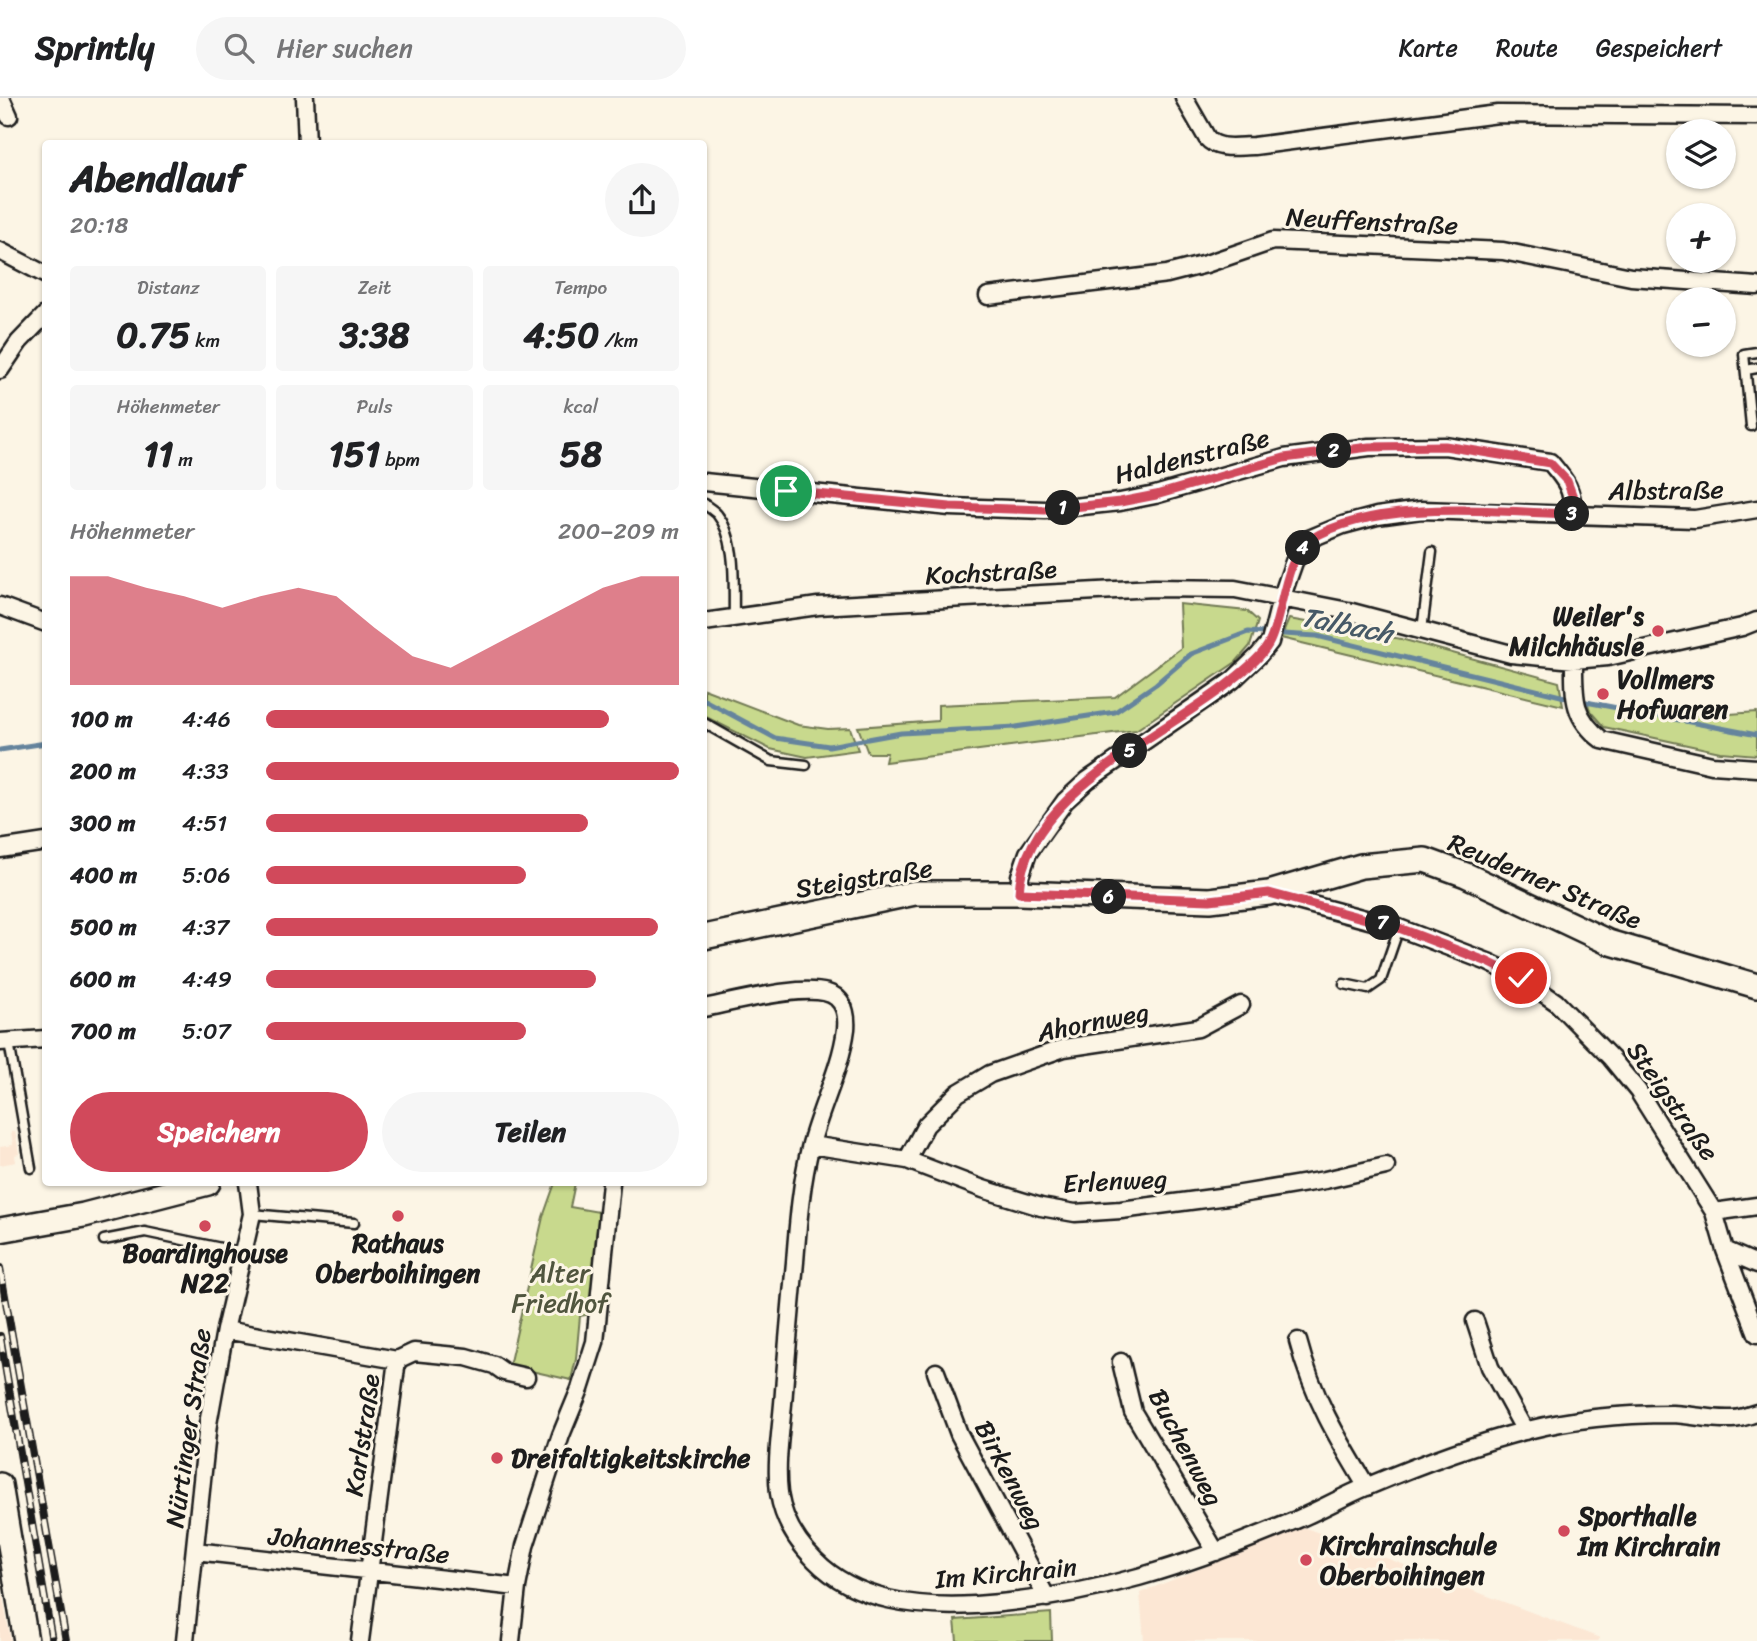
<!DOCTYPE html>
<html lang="de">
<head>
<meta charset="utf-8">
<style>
	:root { --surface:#fff; --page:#f6f6f6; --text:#202124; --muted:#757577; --line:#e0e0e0; --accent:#d1495b }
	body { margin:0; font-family:Sriracha,sans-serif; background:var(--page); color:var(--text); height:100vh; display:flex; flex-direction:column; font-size:26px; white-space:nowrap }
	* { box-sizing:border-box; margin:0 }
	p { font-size:23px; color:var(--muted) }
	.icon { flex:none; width:38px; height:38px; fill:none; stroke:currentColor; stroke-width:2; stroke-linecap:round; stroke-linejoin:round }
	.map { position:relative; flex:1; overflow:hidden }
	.panel { position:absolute; left:42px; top:42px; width:665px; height:1046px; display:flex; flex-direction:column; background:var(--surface); border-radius:7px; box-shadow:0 2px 5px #0004 }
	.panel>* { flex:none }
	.fabs { position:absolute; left:1666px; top:21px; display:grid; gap:14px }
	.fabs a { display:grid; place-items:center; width:70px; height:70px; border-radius:50%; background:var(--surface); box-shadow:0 2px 5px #0004; font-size:35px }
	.pin { position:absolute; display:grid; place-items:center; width:60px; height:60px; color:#fff; margin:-30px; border:4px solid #fff; border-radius:50%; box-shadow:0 2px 7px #0007 }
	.km { position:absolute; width:35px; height:35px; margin:-18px; border-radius:50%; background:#222; color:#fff; font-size:19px; line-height:35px; text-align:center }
	.round { display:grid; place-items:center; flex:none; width:74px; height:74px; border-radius:37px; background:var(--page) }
	.head { display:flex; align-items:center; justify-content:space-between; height:119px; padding:0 28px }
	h1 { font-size:38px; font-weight:800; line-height:52px }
	.stats { display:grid; grid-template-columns:repeat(3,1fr); gap:10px; height:119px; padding:7px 28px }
	.stats div { display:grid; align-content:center; border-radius:7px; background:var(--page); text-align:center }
	.stats b { font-size:35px; font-weight:800 }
	.stats small { font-size:19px; font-weight:400 }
	.stats p { font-size:19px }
	.chart { height:196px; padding:14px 28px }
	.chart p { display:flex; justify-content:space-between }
	.chart svg { width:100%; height:126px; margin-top:7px; fill:var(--accent); opacity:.7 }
	.primary-button { display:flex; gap:14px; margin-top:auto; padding:14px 28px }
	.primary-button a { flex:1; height:80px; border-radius:42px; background:var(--accent); color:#fff; font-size:28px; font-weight:800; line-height:80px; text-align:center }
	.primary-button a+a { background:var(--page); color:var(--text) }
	ul { padding:0 28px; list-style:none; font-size:23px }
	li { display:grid; grid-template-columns:112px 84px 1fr; align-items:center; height:52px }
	li i { height:18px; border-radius:9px; background:var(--accent) }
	header { display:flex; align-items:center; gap:42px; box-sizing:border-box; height:98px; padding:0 35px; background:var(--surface); border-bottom:2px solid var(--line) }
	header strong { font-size:33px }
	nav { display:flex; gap:38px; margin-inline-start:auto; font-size:24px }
	.search { width:490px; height:63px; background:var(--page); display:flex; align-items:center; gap:18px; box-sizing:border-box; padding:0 24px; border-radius:38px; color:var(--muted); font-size:26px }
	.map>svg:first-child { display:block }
</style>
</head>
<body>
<header>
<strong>Sprintly</strong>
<div class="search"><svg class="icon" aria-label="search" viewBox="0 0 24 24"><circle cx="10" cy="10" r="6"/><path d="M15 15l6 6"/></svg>Hier suchen</div>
<nav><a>Karte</a><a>Route</a><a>Gespeichert</a></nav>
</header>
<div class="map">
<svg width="1757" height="1543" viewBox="0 0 1757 1543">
	<rect width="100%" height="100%" fill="#fcf5e5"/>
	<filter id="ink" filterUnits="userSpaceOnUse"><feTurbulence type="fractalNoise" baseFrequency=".0143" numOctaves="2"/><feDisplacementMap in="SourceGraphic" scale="14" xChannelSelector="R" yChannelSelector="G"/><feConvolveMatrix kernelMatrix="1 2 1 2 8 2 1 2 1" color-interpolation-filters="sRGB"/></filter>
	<g filter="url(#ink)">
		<!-- built -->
		<path fill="#fce7d4" d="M15,1033L19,1056L15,1057L16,1064L0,1067V1049L13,1047L11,1034Z
			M1303,1429L1600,1540L1598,1543H1144L1140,1495Z
			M0,1483L7,1522L11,1543H0Z"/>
		<!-- green -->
		<path fill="#c8d98d" stroke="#727a54" stroke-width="2" d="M1179,506L1247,513L1258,523L1250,548L1236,564L1136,632L885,664L887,655H868L858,629L938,623V607L1115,599L1181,550Z
			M1289,521L1401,541L1559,584L1563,608L1281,540Z
			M704,591L798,627L828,631L850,630L858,652L807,659L770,651L704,618Z
			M1587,603L1654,617H1715L1757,614V657L1720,654L1604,629L1590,613Z
			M555,1085H575L570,1109L599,1114L595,1148L591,1216L580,1218L576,1261L571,1282L509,1268L543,1119Z
			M1051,1515L1052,1543H957L955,1522Z"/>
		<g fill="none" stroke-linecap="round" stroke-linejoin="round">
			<!-- stream -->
			<path stroke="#65849d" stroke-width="5" d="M704,602L775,640L829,648L901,635L1016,629L1115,614L1156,586L1191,556L1248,534L1317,538L1581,603L1757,637
				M0,652L46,645"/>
			<defs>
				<path id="lane" d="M1746,272L1757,270
					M1751,328L1744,256L1757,254
					M704,406C708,409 713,412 717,416C738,442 733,488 734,520
					M1422,532L1432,454
					M704,625L771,663L806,667
					M1344,886L1368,891L1381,882L1399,830
					M9,944L31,1070
					M252,1116L354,1125
					M104,1142L145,1134L245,1155"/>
				<path id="street" d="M1,0L9,18
					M305,0L307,46
					M1184,0L1207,40C1218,53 1238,48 1254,48L1498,16L1757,18
					M0,153L46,177
					M988,198L1167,176L1206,166L1273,143L1503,153L1631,179L1757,188
					M0,272L19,244L46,216
					M704,384L950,409L1045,412L1120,404L1155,397L1284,360L1369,349L1445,348L1550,364C1566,383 1573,391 1573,416
					M0,508L46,525
					M704,524L818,508L1154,490L1235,491L1348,513L1511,556L1574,562L1608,559L1742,529L1757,523
					M1574,562C1574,598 1572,619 1602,642L1712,667L1757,670
					M0,751L46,744
					M1019,795L1020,778L1028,755L1065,703L1088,682L1233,582L1259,557L1270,544L1281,501L1294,464L1309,441L1343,427L1377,418L1421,412L1695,421L1757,411
					M1271,796L1399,830L1488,864L1521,880L1556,904L1611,960L1638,993L1714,1114L1725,1152L1757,1166
					M704,910C731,905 817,881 837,900C845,907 847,920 846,931C841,970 821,1008 811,1046C801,1085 798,1125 795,1164C791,1207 787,1250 784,1293C782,1326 775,1363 779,1395C783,1422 796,1443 815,1462C856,1504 919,1510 975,1507C1092,1500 1189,1467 1296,1422C1320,1412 1342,1399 1366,1389C1418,1367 1473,1346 1528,1332C1575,1320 1623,1316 1672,1316C1692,1317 1713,1322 1732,1321C1740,1321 1749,1317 1757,1315
					M0,944L46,941
					M811,1047L907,1062L983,1091L1041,1109L1075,1115L1121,1112L1235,1097L1325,1082L1386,1068
					M907,1062L926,1027L958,995L990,976L1064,950L1198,930L1241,907
					M1714,1114L1757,1108
					M1725,1152L1757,1236
					M1475,1223L1490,1269L1525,1333
					M225,1232L397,1262L414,1254L466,1259L494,1267L504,1274L526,1279
					M1298,1243C1312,1298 1338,1341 1367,1389
					M1121,1264L1133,1314L1216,1454
					M936,1274L959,1336L1047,1500
					M195,1453L517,1489
					M185,1543L208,1326L225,1232L252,1116L248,1085
					M360,1543L397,1262
					M511,1543L517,1489L525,1448L561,1337L580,1291L595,1244L611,1085"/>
				<path id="secondary" d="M704,839L915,795H1019L1210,802L1269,795L1361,768L1425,762L1466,777L1608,844L1757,888
					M0,1132L84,1117L208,1085
					M0,1387L26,1543"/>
			</defs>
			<!-- lane casing -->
			<use href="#lane" stroke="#1c1c1c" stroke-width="13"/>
			<!-- street casing -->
			<use href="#street" stroke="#1c1c1c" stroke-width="21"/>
			<!-- secondary casing -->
			<use href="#secondary" stroke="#1c1c1c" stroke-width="28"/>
			<!-- lane -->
			<use href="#lane" stroke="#fcf5e5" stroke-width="8"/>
			<!-- street -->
			<use href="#street" stroke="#fcf5e5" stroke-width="16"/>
			<!-- secondary -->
			<use href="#secondary" stroke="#fcf5e5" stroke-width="23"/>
			<defs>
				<path id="rail" d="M0,1170L66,1543
					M0,1238L52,1543"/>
			</defs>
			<!-- rail casing -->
			<use href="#rail" stroke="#1c1c1c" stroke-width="8"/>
			<!-- rail -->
			<use href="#rail" stroke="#fcf5e5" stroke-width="5" stroke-dasharray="16" stroke-linecap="butt"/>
		</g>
	</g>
	<g fill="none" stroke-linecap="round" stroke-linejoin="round" filter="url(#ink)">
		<defs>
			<path id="route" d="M786,393L950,409L1045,412L1120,404L1156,397L1284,360L1369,349L1445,348L1550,365L1567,383L1573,399V416C1497,414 1378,400 1311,441C1284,458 1283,516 1270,543C1264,557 1246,571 1234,581C1167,637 1023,695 1019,795L1210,802L1269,795L1399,830L1488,864L1521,880"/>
		</defs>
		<!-- route casing -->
		<use href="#route" stroke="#fff" stroke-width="14"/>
		<!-- route -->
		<use href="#route" stroke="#d1495b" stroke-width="9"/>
	</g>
	<!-- markers -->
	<g fill="#d1495b" stroke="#fcf5e5" stroke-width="2.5">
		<circle cx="1658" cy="533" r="7"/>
		<circle cx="1603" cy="596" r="7"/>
		<circle cx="398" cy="1118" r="7"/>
		<circle cx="205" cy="1128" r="7"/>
		<circle cx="497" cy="1360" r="7"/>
		<circle cx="1564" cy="1433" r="7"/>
		<circle cx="1306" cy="1462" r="7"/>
	</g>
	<g text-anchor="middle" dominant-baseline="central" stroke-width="6" stroke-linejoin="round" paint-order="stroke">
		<!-- street labels -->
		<g font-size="26" fill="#1c1c1c" stroke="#fcf5e5">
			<text transform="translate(1372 123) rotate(3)">Neuffenstraße</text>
			<text transform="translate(1192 358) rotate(-14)">Haldenstraße</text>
			<text transform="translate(1666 392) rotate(-1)">Albstraße</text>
			<text transform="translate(991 474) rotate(-3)">Kochstraße</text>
			<text transform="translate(864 780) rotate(-9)">Steigstraße</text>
			<text transform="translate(1545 783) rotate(23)">Reuderner Straße</text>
			<text transform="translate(1093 924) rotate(-11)">Ahornweg</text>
			<text transform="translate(1673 1003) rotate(55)">Steigstraße</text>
			<text transform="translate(1115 1083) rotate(-3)">Erlenweg</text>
			<text transform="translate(188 1330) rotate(-82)">Nürtinger Straße</text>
			<text transform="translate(362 1337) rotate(-82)">Karlstraße</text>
			<text transform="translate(1186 1349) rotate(62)">Buchenweg</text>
			<text transform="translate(1010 1377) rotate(62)">Birkenweg</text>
			<text transform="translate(359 1447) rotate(6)">Johannesstraße</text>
			<text transform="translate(1006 1475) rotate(-5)">Im Kirchrain</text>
		</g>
		<!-- poi labels -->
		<g font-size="26" font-weight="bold" fill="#1c1c1c" stroke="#fcf5e5" text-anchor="start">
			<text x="1644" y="518" text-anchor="end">Weiler's<tspan x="1644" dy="30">Milchhäusle</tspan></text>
			<text x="1617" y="581">Vollmers<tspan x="1617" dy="30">Hofwaren</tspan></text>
			<text x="398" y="1145" text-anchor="middle">Rathaus<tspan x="398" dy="30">Oberboihingen</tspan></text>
			<text x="205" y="1155" text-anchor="middle">Boardinghouse<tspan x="205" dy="30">N22</tspan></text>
			<text x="511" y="1360">Dreifaltigkeitskirche</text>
			<text x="1578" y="1418">Sporthalle<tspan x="1578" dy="30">Im Kirchrain</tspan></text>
			<text x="1320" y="1447">Kirchrainschule<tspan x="1320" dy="30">Oberboihingen</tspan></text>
		</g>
		<!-- park labels -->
		<g font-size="26" fill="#50553e" stroke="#fcf5e5">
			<text x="560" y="1175">Alter<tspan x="560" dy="30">Friedhof</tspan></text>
		</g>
		<!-- water labels -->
		<g font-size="28" font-style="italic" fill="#475967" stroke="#fcf5e5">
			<text transform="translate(1347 527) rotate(11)">Talbach</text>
		</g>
	</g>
</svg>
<div class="fabs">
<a><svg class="icon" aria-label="layers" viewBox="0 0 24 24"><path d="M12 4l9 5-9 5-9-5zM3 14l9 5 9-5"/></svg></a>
<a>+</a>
<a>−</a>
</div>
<div class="pin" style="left:786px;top:393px;background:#1e9e55"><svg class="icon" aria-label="arrive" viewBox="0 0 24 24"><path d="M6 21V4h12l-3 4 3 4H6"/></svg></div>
<div class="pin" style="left:1521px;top:880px;background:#d93025"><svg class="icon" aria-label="check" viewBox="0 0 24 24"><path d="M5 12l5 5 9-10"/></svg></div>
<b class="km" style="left:1063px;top:410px">1</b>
<b class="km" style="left:1334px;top:353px">2</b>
<b class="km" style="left:1572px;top:416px">3</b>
<b class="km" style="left:1303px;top:450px">4</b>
<b class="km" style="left:1130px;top:653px">5</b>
<b class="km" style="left:1109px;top:799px">6</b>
<b class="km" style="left:1383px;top:825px">7</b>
<section class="panel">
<div class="head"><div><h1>Abendlauf</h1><p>20:18</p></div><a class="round"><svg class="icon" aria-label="share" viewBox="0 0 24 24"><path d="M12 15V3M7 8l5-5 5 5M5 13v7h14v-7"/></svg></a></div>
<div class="stats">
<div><p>Distanz</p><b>0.75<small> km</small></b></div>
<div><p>Zeit</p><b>3:38</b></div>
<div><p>Tempo</p><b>4:50<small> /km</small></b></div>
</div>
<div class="stats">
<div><p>Höhenmeter</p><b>11<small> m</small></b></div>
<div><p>Puls</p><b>151<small> bpm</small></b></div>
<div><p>kcal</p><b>58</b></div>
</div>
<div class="chart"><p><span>Höhenmeter</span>200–209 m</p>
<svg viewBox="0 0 160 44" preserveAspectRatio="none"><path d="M0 44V6L10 6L20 10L30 13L40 17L50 13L60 10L70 13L80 24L90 34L100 38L110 31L120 24L130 17L140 10L150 6L160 6V44z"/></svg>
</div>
<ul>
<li><b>100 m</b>4:46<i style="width:83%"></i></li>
<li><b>200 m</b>4:33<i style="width:100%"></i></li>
<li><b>300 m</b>4:51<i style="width:78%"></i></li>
<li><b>400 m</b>5:06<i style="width:63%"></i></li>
<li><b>500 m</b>4:37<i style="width:95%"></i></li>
<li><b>600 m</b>4:49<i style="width:80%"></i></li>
<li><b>700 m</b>5:07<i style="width:63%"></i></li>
</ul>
<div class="primary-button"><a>Speichern</a><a>Teilen</a></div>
</section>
</div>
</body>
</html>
